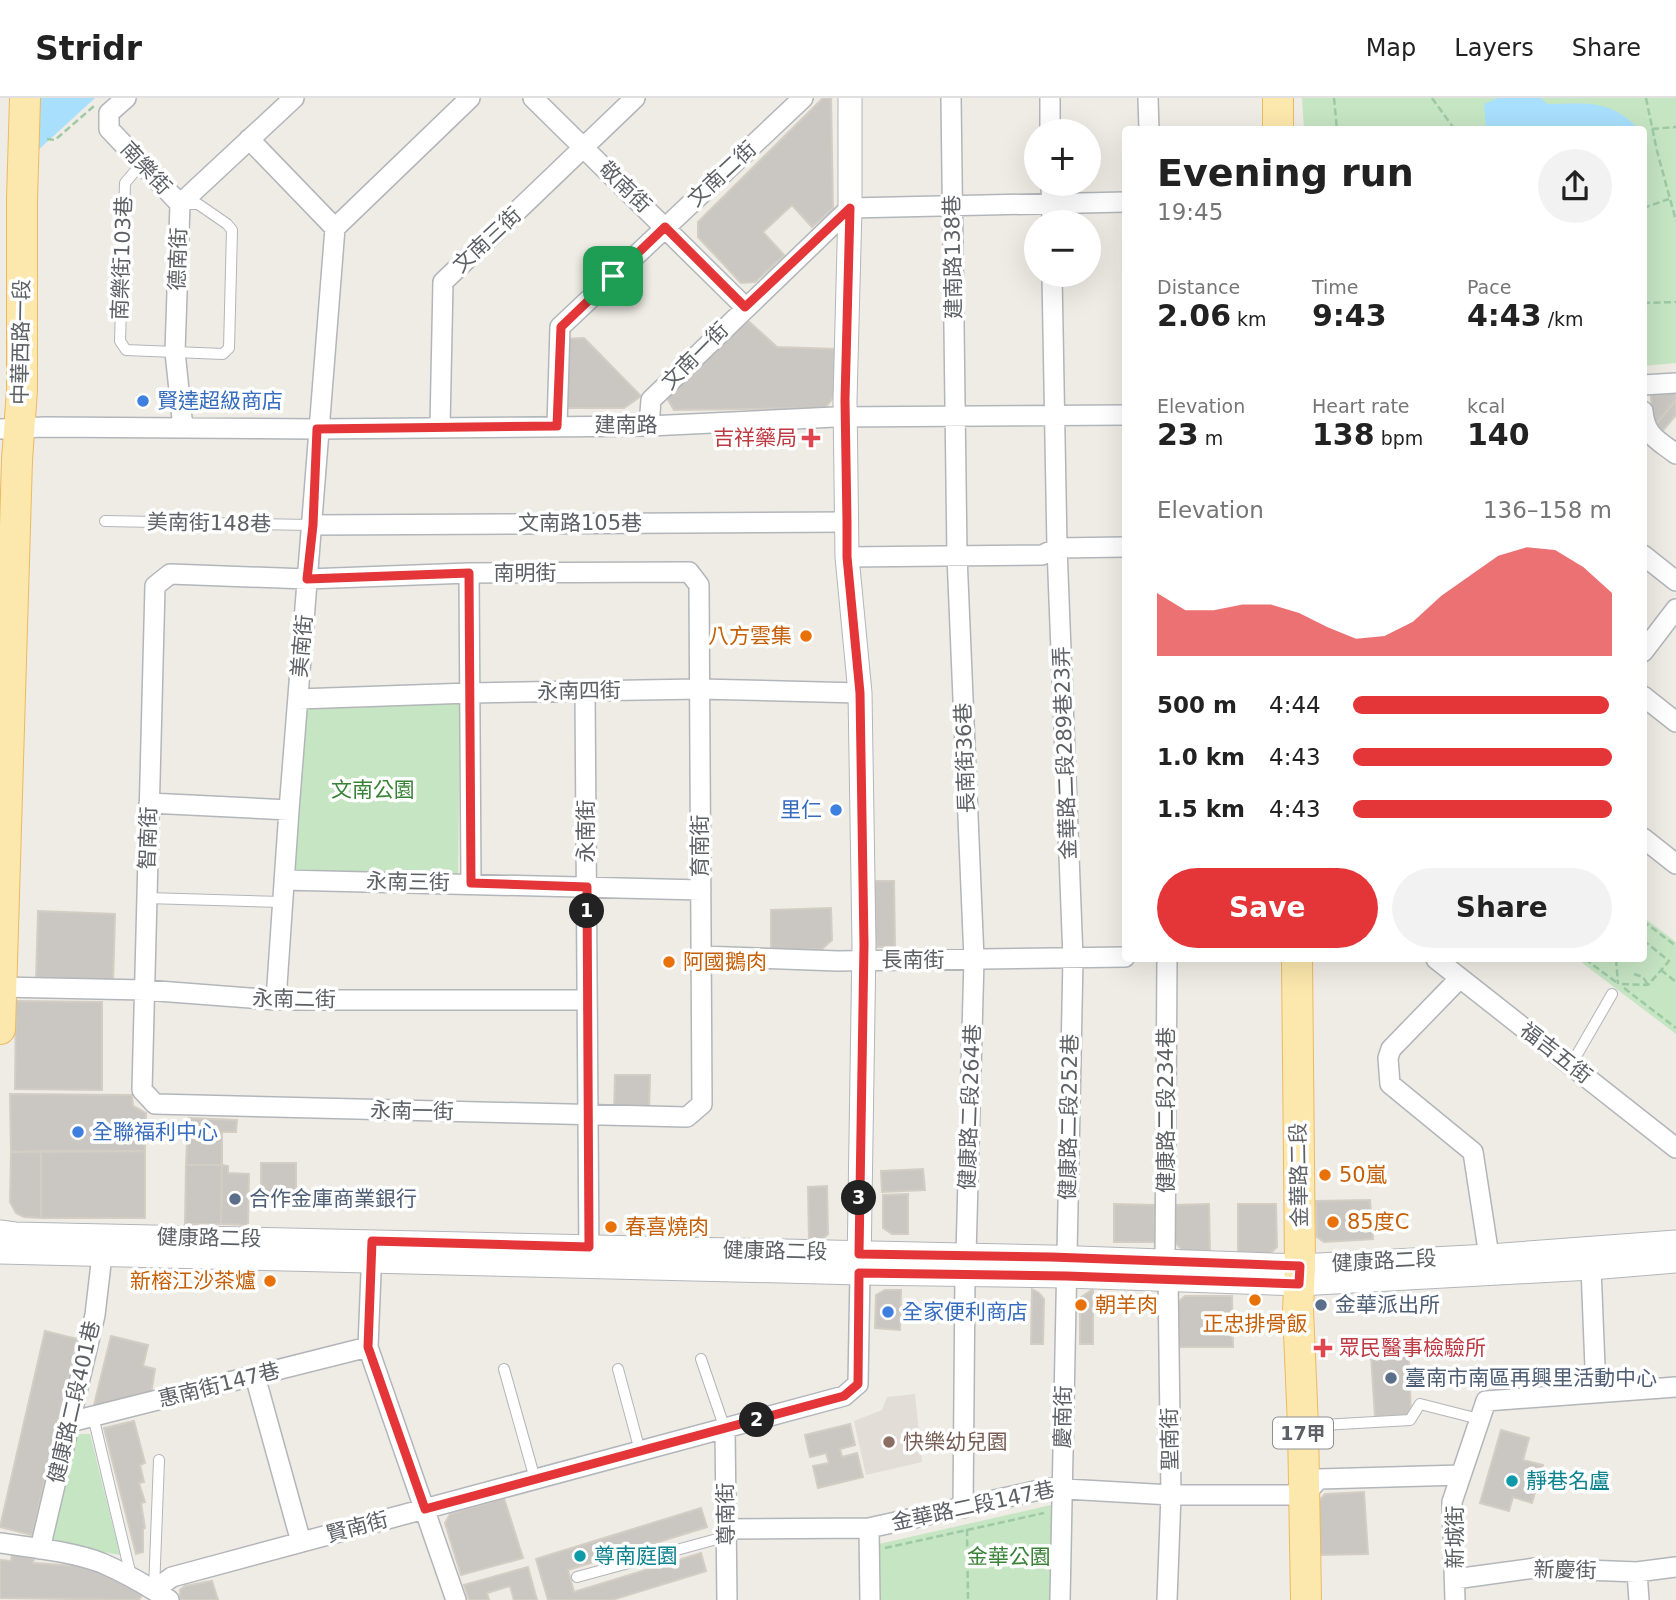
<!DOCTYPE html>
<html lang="en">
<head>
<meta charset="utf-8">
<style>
	:root { --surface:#fff; --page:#f2f2f2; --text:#222; --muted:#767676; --line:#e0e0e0; --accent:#e43638 }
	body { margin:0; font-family:"DejaVu Sans","Noto Sans TC",sans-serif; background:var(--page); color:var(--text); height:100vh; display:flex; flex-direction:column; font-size:26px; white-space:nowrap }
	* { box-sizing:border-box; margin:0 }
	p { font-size:23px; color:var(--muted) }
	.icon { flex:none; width:38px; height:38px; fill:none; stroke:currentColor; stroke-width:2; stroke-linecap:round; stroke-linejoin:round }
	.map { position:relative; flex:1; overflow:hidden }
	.details { position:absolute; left:1122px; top:28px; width:525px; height:836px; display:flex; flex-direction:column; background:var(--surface); border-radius:7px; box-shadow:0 7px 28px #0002 }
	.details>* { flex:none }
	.tools { position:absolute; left:1024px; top:21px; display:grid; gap:14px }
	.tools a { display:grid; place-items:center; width:77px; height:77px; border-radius:50%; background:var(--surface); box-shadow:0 7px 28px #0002; font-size:35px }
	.pin { position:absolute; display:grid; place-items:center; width:60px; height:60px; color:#fff; margin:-30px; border-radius:14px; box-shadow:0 4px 10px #0006 }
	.km { position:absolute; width:35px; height:35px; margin:-18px; border-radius:50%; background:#222; color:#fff; font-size:19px; line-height:35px; text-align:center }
	.round { display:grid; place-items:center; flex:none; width:74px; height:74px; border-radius:37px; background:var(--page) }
	.headline { display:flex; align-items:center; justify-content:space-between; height:119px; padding:0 35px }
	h1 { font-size:38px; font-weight:700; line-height:52px }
	.metrics { display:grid; grid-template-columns:repeat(3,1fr); gap:10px; height:119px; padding:7px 35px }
	.metrics div { display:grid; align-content:center }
	.metrics b { font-size:30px; font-weight:700 }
	.metrics small { font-size:19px; font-weight:400 }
	.metrics p { font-size:19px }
	.chart { height:196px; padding:14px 35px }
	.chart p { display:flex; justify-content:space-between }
	.chart svg { width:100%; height:126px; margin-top:7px; fill:var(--accent); opacity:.7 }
	.primary-button { display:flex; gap:14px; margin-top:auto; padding:14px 35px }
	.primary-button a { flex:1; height:80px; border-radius:42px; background:var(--accent); color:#fff; font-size:28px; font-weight:700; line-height:80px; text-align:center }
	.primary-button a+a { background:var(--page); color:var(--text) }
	ul { padding:0 35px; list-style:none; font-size:23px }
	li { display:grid; grid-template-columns:112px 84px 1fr; align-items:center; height:52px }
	li i { height:18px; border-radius:9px; background:var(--accent) }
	header { display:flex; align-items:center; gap:42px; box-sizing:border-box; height:98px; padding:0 35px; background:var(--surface); border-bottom:2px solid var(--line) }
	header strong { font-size:33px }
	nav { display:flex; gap:38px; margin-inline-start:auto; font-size:24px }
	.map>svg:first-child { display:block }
</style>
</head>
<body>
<header>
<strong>Stridr</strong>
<nav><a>Map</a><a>Layers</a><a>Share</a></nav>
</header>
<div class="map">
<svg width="1676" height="1502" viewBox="0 0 1676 1502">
	<rect width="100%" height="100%" fill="#efece5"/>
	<!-- education -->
	<path fill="#e2ddd6" d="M915,1296L922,1364L866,1377L854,1323L882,1312L887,1299Z"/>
	<!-- green -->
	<path fill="#c6e5c3" d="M1302,0H1676V265L1643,268V32L1304,31Z
		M460,604L458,782L279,775L296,609Z
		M1643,819L1676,844V936L1577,861H1643Z
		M73,1336H90L120,1457L49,1444Z
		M1051,1407L1052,1502H881L879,1446Z"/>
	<!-- water -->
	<path fill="#a8dffc" d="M0,0H95L0,87Z
		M1498,0H1541L1547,6C1587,6 1608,0 1639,31H1486L1484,6Z"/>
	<!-- pier -->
	<path fill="#efece5" d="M0,0H35L33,61L0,90Z"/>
	<!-- building -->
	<path fill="#cac7c2" stroke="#d3cdc4" stroke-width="2" d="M823,0H831L833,110L812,129L792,107L763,134L784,157L755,184L741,185L698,139V124Z
		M745,220L777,249L836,251L837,295L825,310L674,312L664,295Z
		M584,240L641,298L624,310H569L563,304L565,241Z
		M1675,288L1676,302L1656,326L1653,323L1651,298L1657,289Z
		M1676,302V317L1660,336L1656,326Z
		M871,783H894L895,849H877L872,843Z
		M831,810L832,842L822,851L771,852V812Z
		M38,813L115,816L113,886L36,883Z
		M16,903L102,904V992L15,991Z
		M615,977H650L649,1014L614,1013Z
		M10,996L132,997L133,1008L146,1015L145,1053L11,1054Z
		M188,1020L237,1022L236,1034H222V1067H186Z
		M41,1053V1120L24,1119L16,1115L10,1104L11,1054Z
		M41,1053H145V1120H41Z
		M261,1065H296V1104H261Z
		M186,1067H222L221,1126H185Z
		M222,1067L228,1068V1075L249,1076L248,1127L221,1126Z
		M923,1071L925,1092L882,1094L881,1073Z
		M827,1088L828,1136L817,1146L809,1145L808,1089Z
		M908,1096V1136H892L883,1130V1097Z
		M1370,1102L1373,1141L1324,1144L1317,1139L1316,1103Z
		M1114,1106L1154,1107L1155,1144H1114Z
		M1209,1106L1210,1155L1183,1153L1175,1144V1107Z
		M1238,1106H1276L1277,1149L1267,1158H1238Z
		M1032,1191L1039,1195L1044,1201L1043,1246H1031Z
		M1093,1191V1246H1080V1200Z
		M885,1192H901L900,1232L875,1230L876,1197Z
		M1185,1198H1232L1233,1249H1177L1176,1206Z
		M45,1233L77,1241L32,1437L0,1429Z
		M111,1238L148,1247L143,1268L155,1271L151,1296L106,1310L94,1307Z
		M1408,1240L1411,1317L1375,1319L1370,1242Z
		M134,1323L145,1365L140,1367L144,1384L139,1385L145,1404L141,1405L145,1430L143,1431V1454L136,1456L104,1330Z
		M850,1326L855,1347L840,1351L842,1359L857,1355L863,1379L818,1390L813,1368L829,1365L826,1355L810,1359L805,1337Z
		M1501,1332L1529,1340L1523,1362L1543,1367L1532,1405L1513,1399L1509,1413L1480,1405Z
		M1364,1394L1368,1456L1319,1457L1317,1405L1325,1396Z
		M504,1400L523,1460L461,1477L445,1425L450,1416Z
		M701,1410L707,1429L568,1472L574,1494L701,1455L706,1473L612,1502H548L536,1461Z
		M12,1456L34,1461L33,1465L92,1469L142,1497L139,1502L0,1500V1462L11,1463Z
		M528,1469L537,1502H514L510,1488L487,1495L489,1502H469L464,1487Z
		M212,1483L218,1502H180V1492L185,1488Z"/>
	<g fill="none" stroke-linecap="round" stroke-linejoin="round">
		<defs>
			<path id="service" d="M141,66L125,85L120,243L126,252L223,256L229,250L232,132L227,126L198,106H184
				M105,423L312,427
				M147,800L282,804
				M1571,967L1612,896
				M701,1261L725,1331
				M504,1271L535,1381
				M618,1271L640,1353
				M93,1318L131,1478
				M1305,1328L1410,1322L1420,1306L1479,1321
				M577,1479L717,1441L725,1432
				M154,1492L159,1362"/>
			<path id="minor" d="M126,0L109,15V31L180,106
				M533,0L745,209
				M951,0L957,458L974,861L966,1157
				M1050,0V33
				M1148,0L1149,32
				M249,41L335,130
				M1051,86L1052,124
				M1052,177L1057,450L1073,860L1060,1502
				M1643,287L1676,285
				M1643,313C1645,338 1658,342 1676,356
				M440,328L443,184L635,0
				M557,328L560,229L803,0
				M649,328L651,302L850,110L1125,104
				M183,330L175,254L180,106L294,0
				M0,331L44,329L317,331L649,328L835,319L1125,317
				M313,427L847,424
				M1643,457L1676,483
				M847,459L1042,457L1057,450L1125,449
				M689,474L699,487L702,1006L687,1019L155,1006L142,992L155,488L170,476L307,481L469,475Z
				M469,475L471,785
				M1643,554L1676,511
				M585,593L589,1162
				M1643,598L1676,624
				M298,601L470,595L700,591L860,595
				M149,705L289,712
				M1643,740L1676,766
				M284,782L701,792
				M701,858L838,863L1125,859
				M1436,861L1676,1050
				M1460,880L1391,951L1388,960L1390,986L1473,1054L1489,1158
				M0,889L145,892L276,902H587
				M276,902L289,712L335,130L470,0
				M372,1150L368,1249L456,1502
				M1165,1163L1167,861
				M1591,1170L1596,1294
				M255,1278L301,1444
				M70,1324L368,1249
				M725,1331L727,1502
				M963,1410L965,1177
				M869,1430L870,1502
				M726,1431L869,1430L1048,1390L1171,1397H1304L1319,1381L1461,1377
				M0,1445C33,1450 71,1453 102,1465C125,1475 148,1488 169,1502
				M40,1451L95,1217L102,1157
				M1637,1474L1639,1502
				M1455,1481L1535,1470L1637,1474L1676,1469
				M154,1492L172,1479L844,1298L858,1286L860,1175
				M1167,1502L1171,1397L1168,1180
				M1455,1502L1452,1404L1486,1303L1676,1289"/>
			<path id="tertiary" d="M850,0V110L845,302L847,459L860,595L864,846L859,1169
				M0,1134L15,1136L1051,1159L1300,1168L1489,1158L1676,1144
				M0,1154L860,1175L1066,1178L1299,1186L1591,1170L1676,1163"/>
			<path id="primary" d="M1278,0V32
				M1297,861L1300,1168L1298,1212L1303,1328L1306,1502
				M0,931L17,362L22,292V102L25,0"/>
		</defs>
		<!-- service casing -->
		<use href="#service" stroke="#b2b6ba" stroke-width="12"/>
		<!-- minor casing -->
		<use href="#minor" stroke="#b2b6ba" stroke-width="22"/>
		<!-- tertiary casing -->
		<use href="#tertiary" stroke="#b2b6ba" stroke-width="25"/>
		<!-- primary casing -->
		<use href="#primary" stroke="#edb960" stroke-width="32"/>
		<!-- path -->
		<path stroke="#9dc9a5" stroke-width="2.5" stroke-dasharray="7 3.5" stroke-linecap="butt" d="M1334,0L1337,32
			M1432,0L1455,32
			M1646,0L1657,53L1676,123
			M1652,31L1676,29
			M47,41L55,42L94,8
			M1643,110L1669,101
			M1643,205L1676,204
			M1643,823L1676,848
			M1585,861L1616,884
			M1616,861L1618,886
			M1661,872L1676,884
			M1634,876L1643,879L1648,887
			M1622,886L1648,887L1669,863L1643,842
			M1624,890L1676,930
			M967,1431L968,1502
			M885,1450L1044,1415"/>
		<!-- service -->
		<use href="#service" stroke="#fff" stroke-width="10"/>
		<!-- minor -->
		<use href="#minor" stroke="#fff" stroke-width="19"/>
		<!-- tertiary -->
		<use href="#tertiary" stroke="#fff" stroke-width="23"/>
		<!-- primary -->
		<use href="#primary" stroke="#fce8ad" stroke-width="30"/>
	</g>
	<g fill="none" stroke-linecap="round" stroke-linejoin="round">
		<defs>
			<path id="route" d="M850,110L845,302L847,424V459L860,595L864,846L859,1156L1051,1159L1300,1168L1299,1186L1066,1178L859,1175L858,1286L844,1298L425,1411L368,1249L372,1143L589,1149L587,789L471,785L469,475L307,481L313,427L317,331L557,328L561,229L665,129L745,209Z"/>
		</defs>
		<!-- route casing -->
		<use href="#route" stroke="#fff" stroke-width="14"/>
		<!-- route -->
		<use href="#route" stroke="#e43638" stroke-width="9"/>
	</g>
	<!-- markers -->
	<g fill="#3f7fe0" stroke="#fff" stroke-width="2.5">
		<circle cx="143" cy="303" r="7"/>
		<circle cx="836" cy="712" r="7"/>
		<circle cx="78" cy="1034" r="7"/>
		<circle cx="888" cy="1214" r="7"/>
	</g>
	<g fill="#e0444e" stroke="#fff" stroke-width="2.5">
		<path d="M807.5 329.5h7v7h7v7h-7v7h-7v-7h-7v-7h7z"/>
		<path d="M1319.5 1239.5h7v7h7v7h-7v7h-7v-7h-7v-7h7z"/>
	</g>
	<g fill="#e8710a" stroke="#fff" stroke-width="2.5">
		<circle cx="806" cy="538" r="7"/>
		<circle cx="669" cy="864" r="7"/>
		<circle cx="1325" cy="1077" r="7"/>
		<circle cx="1333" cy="1124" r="7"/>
		<circle cx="611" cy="1129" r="7"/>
		<circle cx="270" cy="1183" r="7"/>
		<circle cx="1255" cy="1202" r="7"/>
		<circle cx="1081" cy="1207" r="7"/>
	</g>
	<g fill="#5c6f8a" stroke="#fff" stroke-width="2.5">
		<circle cx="235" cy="1101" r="7"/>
		<circle cx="1321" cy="1207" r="7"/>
		<circle cx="1391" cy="1280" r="7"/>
	</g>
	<circle fill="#8d6e63" stroke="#fff" stroke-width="2.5" cx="889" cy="1344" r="7"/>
	<g fill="#0f9aa8" stroke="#fff" stroke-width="2.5">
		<circle cx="1512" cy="1383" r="7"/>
		<circle cx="580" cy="1458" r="7"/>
	</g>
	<g text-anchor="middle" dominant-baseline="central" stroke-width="7" stroke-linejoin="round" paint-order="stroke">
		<!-- shield labels -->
		<rect fill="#fff" stroke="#8e9093" stroke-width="2" x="1273" y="1319.5" width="60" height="31" rx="5"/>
		<g font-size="19" font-weight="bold" fill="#5d6165">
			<text x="1303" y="1335">17甲</text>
		</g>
		<!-- street labels -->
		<g font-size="21" fill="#5d6165" stroke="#fff">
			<text transform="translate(146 70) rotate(47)">南樂街</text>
			<text transform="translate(722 76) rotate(-43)">文南二街</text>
			<text transform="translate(625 89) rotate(44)">敬南街</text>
			<text transform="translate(487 142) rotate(-43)">文南三街</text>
			<text transform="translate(953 159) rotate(-91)">建南路138巷</text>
			<text transform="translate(122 160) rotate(-88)">南樂街103巷</text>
			<text transform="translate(178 161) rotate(-88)">德南街</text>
			<text transform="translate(21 244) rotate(-89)">中華西路一段</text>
			<text transform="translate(695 258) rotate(-45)">文南一街</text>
			<text x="626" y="327">建南路</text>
			<text transform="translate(209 425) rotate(1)">美南街148巷</text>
			<text x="580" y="425">文南路105巷</text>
			<text x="525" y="475">南明街</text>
			<text transform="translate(302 548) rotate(-85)">美南街</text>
			<text transform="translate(579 593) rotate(-1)">永南四街</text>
			<text transform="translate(1065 655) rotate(-92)">金華路二段289巷23弄</text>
			<text transform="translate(965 660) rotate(-92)">長南街36巷</text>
			<text transform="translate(586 733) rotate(-90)">永南街</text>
			<text transform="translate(148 740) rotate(-88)">智南街</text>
			<text transform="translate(700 748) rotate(-90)">育南街</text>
			<text transform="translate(408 784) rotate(1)">永南三街</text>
			<text x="913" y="862">長南街</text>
			<text transform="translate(294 901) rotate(1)">永南二街</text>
			<text transform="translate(1556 955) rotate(38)">福吉五街</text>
			<text transform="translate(970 1009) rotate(-88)">健康路二段264巷</text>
			<text transform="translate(1166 1012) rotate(-90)">健康路二段234巷</text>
			<text transform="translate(412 1013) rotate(1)">永南一街</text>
			<text transform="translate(1069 1019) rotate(-89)">健康路二段252巷</text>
			<text transform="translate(1299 1077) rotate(-91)">金華路二段</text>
			<text transform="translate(209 1140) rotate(1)">健康路二段</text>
			<text transform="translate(775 1153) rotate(1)">健康路二段</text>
			<text transform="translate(1384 1163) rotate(-3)">健康路二段</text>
			<text transform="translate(219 1287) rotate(-14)">惠南街147巷</text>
			<text transform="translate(74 1304) rotate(-77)">健康路二段401巷</text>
			<text transform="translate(1063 1319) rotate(-89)">慶南街</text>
			<text transform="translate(1170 1341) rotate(-91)">聖南街</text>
			<text transform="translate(973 1408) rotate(-12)">金華路二段147巷</text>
			<text transform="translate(726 1416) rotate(-91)">尊南街</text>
			<text transform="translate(357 1429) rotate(-15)">賢南街</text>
			<text transform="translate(1455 1439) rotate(-90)">新城街</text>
			<text transform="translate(1565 1472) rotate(1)">新慶街</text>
		</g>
		<!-- shop labels -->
		<g font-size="21" fill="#366cbe" stroke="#fff" text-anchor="start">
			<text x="157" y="303">賢達超級商店</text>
			<text x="822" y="712" text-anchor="end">里仁</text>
			<text x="92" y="1034">全聯福利中心</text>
			<text x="902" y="1214">全家便利商店</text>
		</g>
		<!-- health labels -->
		<g font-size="21" fill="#be3a42" stroke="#fff" text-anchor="end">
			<text x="797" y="340">吉祥藥局</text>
			<text x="1339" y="1250" text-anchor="start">眾民醫事檢驗所</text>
		</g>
		<!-- food labels -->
		<g font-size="21" fill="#c56008" stroke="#fff" text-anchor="start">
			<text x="792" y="538" text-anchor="end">八方雲集</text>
			<text x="683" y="864">阿國鵝肉</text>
			<text x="1339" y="1077">50嵐</text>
			<text x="1347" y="1124">85度C</text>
			<text x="625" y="1129">春喜燒肉</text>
			<text x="256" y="1183" text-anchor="end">新榕江沙茶爐</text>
			<text x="1095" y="1207">朝羊肉</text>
			<text x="1255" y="1226" text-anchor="middle">正忠排骨飯</text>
		</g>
		<!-- park labels -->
		<g font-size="21" fill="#3a8237" stroke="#fff">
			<text x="373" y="692">文南公園</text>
			<text x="1009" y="1459">金華公園</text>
		</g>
		<!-- service labels -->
		<g font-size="21" fill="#4e5e75" stroke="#fff" text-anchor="start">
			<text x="249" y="1101">合作金庫商業銀行</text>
			<text x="1335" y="1207">金華派出所</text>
			<text x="1405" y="1280">臺南市南區再興里活動中心</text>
		</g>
		<!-- education labels -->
		<g font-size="21" fill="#785e54" stroke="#fff" text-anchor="start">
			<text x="903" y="1344">快樂幼兒園</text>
		</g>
		<!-- culture labels -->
		<g font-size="21" fill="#0d838f" stroke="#fff" text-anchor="start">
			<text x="1526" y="1383">靜巷名盧</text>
			<text x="594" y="1458">尊南庭園</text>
		</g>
	</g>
</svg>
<div class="tools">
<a>+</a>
<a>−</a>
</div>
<div class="pin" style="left:613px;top:178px;background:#1e9e55"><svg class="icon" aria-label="arrive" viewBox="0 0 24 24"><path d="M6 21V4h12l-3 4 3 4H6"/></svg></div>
<b class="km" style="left:587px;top:813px">1</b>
<b class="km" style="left:757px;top:1322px">2</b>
<b class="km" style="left:859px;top:1100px">3</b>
<section class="details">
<div class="headline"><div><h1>Evening run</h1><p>19:45</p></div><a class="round"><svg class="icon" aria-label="share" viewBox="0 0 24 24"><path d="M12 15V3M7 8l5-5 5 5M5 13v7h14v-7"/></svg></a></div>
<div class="metrics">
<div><p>Distance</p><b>2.06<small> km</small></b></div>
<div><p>Time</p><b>9:43</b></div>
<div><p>Pace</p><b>4:43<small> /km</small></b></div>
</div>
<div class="metrics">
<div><p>Elevation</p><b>23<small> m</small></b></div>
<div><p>Heart rate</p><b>138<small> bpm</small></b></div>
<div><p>kcal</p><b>140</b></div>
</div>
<div class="chart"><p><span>Elevation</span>136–158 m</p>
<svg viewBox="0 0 160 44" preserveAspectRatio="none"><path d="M0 44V22L10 28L20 28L30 26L40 26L50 29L60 34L70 38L80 37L90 32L100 23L110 16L120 9L130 6L140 7L150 13L160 22V44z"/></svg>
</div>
<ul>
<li><b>500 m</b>4:44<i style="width:99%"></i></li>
<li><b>1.0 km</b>4:43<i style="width:100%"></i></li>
<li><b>1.5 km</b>4:43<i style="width:100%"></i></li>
</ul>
<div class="primary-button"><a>Save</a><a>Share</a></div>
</section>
</div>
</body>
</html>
